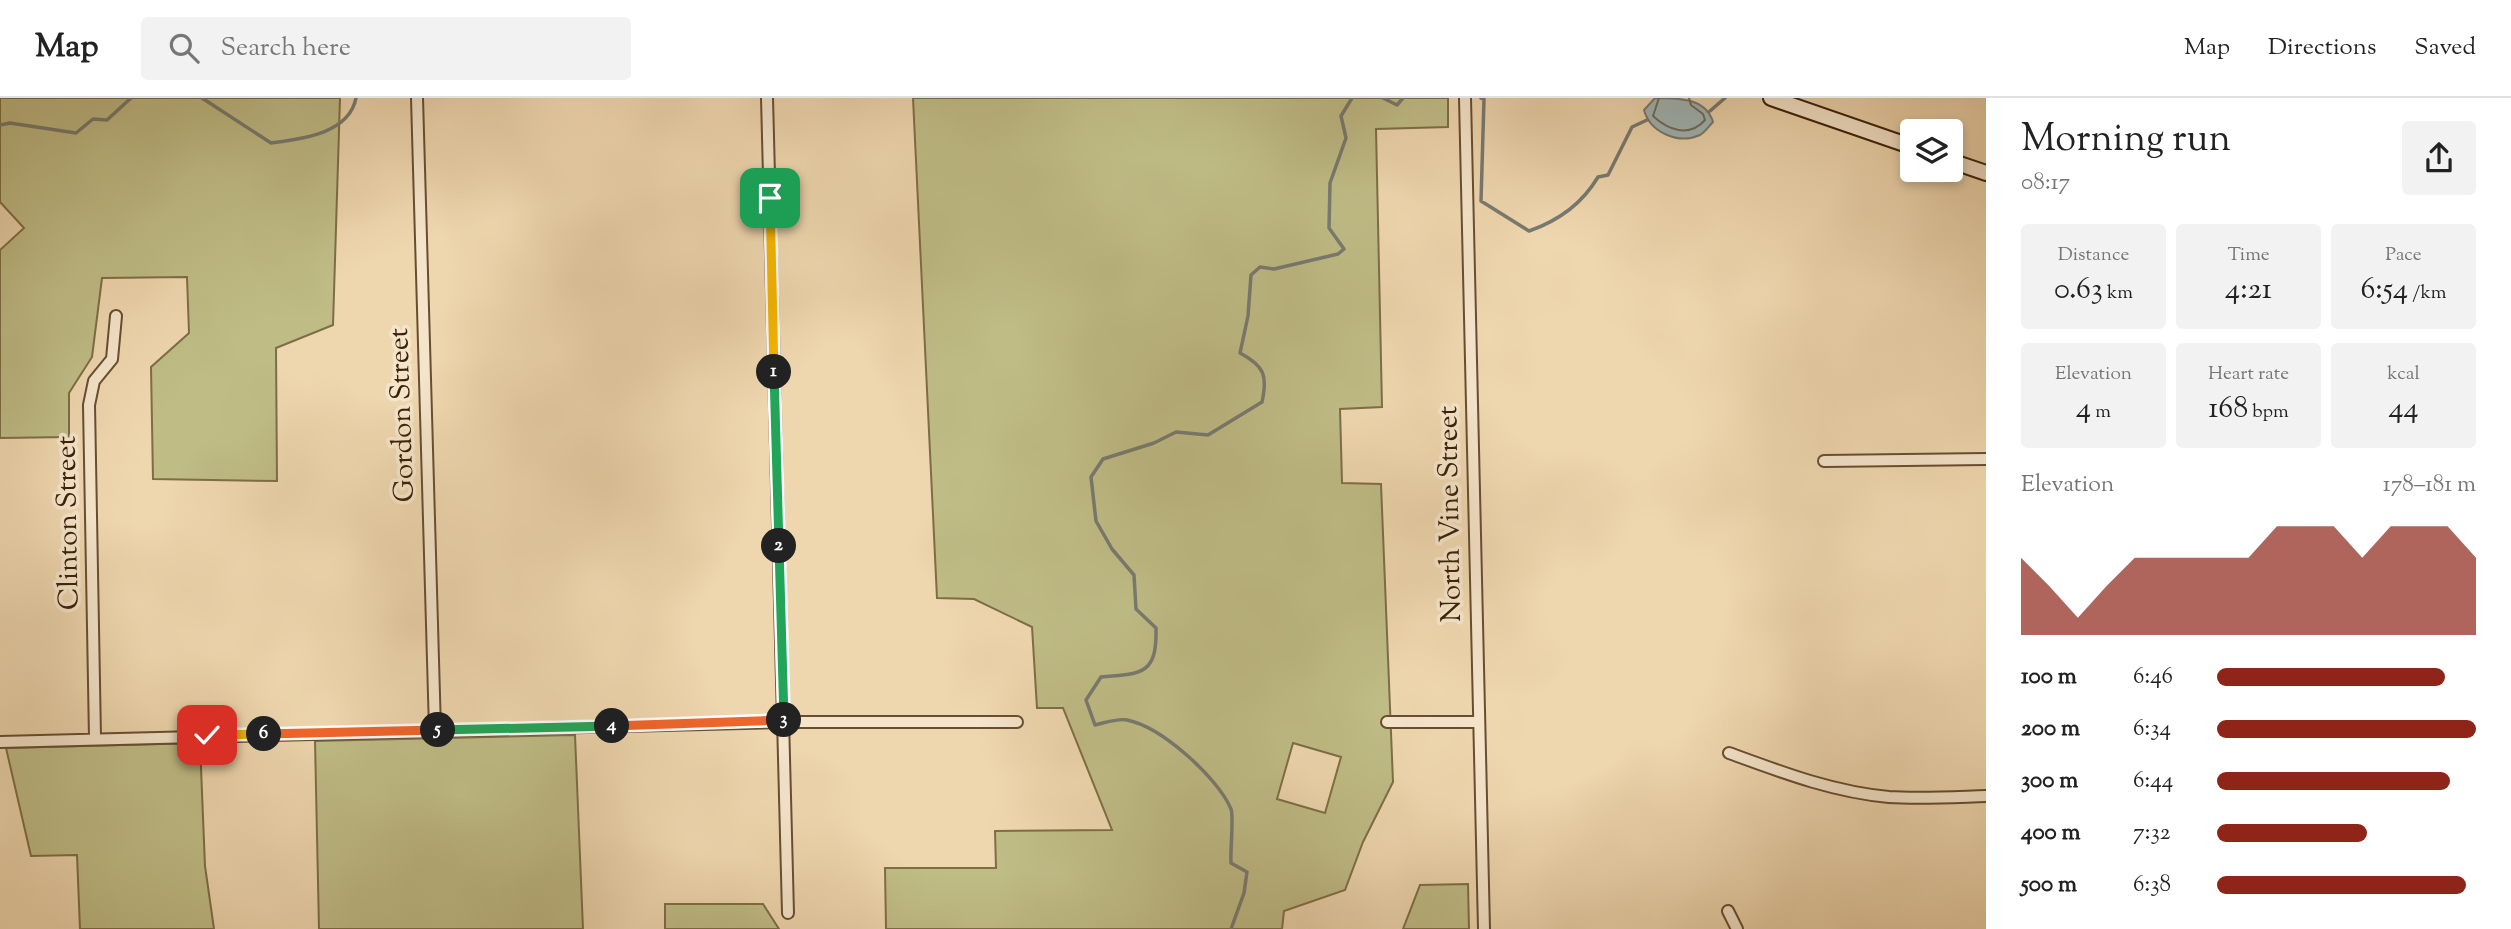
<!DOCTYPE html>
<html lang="en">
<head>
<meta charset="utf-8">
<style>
	:root { --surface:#fff; --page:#f2f2f2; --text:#222; --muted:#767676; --line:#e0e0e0; --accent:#8f2418 }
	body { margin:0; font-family:"Sorts Mill Goudy",serif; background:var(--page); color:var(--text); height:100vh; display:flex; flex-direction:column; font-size:26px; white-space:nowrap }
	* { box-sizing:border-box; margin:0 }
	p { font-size:23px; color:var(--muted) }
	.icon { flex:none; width:38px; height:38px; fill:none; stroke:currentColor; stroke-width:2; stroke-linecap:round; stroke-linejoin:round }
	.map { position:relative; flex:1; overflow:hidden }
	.sheet { display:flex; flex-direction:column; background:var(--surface); width:525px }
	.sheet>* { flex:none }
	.buttons { position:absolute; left:1900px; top:21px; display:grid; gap:14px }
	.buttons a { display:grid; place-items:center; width:63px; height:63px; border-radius:7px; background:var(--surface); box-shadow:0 4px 10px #0003; font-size:35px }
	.pin { position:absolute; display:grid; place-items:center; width:60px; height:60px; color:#fff; margin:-30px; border-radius:14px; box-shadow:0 4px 10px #0006 }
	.km { position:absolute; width:35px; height:35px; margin:-18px; border-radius:50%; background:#222; color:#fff; font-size:19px; line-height:35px; text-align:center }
	.round { display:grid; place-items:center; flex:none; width:74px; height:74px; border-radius:7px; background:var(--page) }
	.head { display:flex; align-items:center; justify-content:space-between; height:119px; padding:0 35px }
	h1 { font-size:38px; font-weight:600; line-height:52px }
	.stats { display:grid; grid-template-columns:repeat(3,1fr); gap:10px; height:119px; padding:7px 35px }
	.stats div { display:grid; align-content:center; border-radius:7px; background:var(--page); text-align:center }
	.stats b { font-size:30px; font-weight:600 }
	.stats small { font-size:19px; font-weight:400 }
	.stats p { font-size:19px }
	.chart { height:196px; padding:14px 35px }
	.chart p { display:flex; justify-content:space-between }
	.chart svg { width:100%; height:126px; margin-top:7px; fill:var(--accent); opacity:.7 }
	ul { padding:0 35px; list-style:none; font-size:23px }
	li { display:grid; grid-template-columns:112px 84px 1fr; align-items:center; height:52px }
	li i { height:18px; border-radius:9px; background:var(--accent) }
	header { display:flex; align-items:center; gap:42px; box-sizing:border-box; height:98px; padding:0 35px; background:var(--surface); border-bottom:2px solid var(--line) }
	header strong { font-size:33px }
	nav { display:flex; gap:38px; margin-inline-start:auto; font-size:24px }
	.search { width:490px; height:63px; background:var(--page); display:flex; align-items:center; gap:18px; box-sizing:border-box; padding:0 24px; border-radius:7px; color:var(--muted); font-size:26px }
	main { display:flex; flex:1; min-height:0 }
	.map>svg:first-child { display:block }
</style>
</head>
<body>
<header>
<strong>Map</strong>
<div class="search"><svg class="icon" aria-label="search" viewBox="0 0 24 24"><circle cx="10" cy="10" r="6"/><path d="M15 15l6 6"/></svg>Search here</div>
<nav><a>Map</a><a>Directions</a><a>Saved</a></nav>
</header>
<main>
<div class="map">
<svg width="1986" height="831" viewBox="0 0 1986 831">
	<rect width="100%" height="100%" fill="#eed6ae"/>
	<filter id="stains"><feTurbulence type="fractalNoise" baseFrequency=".00286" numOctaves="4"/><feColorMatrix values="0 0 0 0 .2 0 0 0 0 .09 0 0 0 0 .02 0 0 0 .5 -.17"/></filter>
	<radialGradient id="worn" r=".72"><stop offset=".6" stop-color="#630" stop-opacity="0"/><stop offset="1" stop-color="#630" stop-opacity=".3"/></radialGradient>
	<!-- green -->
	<path fill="#bfbc86" stroke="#7d6e46" stroke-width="2" fill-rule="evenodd" d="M0,0H340L333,227L276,250L277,383L153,381L151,269L189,235L187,179L102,180L92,259L69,295V339L0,340V152L24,130L0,104Z
		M913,0H1448V29L1376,31L1382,309L1340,311L1342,385L1381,386L1393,684L1363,744L1345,792L1284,813L1282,831H886L885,770H996L995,733L1112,732L1063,610H1037L1032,529L974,501L937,500ZM1293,645L1341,659L1325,715L1277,701Z
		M575,637L583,831H319L315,643Z
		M200,645L205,768L214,831H80L77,757L31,758L6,650Z
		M1468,786L1469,831H1403L1420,787Z
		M665,806H763L779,831H665Z"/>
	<!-- water -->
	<path fill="#a0b6b7" stroke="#787a70" stroke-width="2" d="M1655,0C1679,0 1706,0 1713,24C1709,28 1705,34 1700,37C1678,47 1650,34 1644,12Z"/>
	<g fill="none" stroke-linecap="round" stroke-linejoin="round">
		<!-- shore -->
		<path stroke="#6e6c5e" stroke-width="2" d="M1659,0L1653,18C1668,32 1689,40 1705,22L1703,16L1691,7L1689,0"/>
		<!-- stream -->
		<path stroke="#787a70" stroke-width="3.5" d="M202,0L271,45C301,41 349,36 356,0
			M1383,0L1397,7L1403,0
			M1481,0L1484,1L1481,103L1529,133C1558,123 1582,106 1598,79L1608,77L1632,29L1647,22
			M1710,13L1725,0
			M0,27L10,25L76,35L93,21L107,22L131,0
			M1231,831L1244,795L1247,774L1231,765C1230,753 1234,718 1231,711C1218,680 1162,629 1127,622C1118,620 1104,625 1095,627L1086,602L1101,579C1143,576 1157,576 1156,530L1136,511L1134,477L1112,451L1096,423L1091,379L1103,361L1154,345L1176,334L1208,337L1262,304C1268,277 1264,268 1240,255L1248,218L1251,177L1260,169L1274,171L1338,156L1344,151L1329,130L1330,85L1346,40L1341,18L1352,0"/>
		<defs>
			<path id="street" d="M417,0L435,632
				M767,0L788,815
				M1465,0L1484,831
				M1824,363L1986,361
				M1387,624H1479
				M95,640L89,307L94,283L112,261L116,218
				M0,644L784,624H1017
				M1729,655C1781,674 1833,694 1889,699C1921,701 1954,699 1986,698
				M1728,813L1737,831"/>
			<path id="secondary" d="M1771,0L1913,49
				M1951,63L1986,75"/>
		</defs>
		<!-- street casing -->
		<use href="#street" stroke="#684e30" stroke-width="14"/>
		<!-- secondary casing -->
		<use href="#secondary" stroke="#3b2106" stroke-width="18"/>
		<!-- street -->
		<use href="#street" stroke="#f4e4ca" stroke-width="10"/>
		<!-- secondary -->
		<use href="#secondary" stroke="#f4e4ca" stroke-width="14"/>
	</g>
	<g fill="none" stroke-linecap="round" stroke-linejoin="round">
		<defs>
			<path id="split-1" d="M770,100L774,274"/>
			<path id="split-2" d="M774,274L779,448"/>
			<path id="split-3" d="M779,448L784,622"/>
			<path id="split-4" d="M612,628L784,622"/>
			<path id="split-5" d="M438,632L612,628"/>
			<path id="split-6" d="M264,636L438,632"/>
			<path id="split-7" d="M207,637L264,636"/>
		</defs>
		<!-- split-1 casing -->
		<use href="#split-1" stroke="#fff" stroke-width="14"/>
		<!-- split-2 casing -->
		<use href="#split-2" stroke="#fff" stroke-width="14"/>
		<!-- split-3 casing -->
		<use href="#split-3" stroke="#fff" stroke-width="14"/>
		<!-- split-4 casing -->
		<use href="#split-4" stroke="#fff" stroke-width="14"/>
		<!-- split-5 casing -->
		<use href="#split-5" stroke="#fff" stroke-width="14"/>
		<!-- split-6 casing -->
		<use href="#split-6" stroke="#fff" stroke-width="14"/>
		<!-- split-7 casing -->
		<use href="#split-7" stroke="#fff" stroke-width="14"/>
		<!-- split-1 -->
		<use href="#split-1" stroke="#f5b400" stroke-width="9"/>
		<!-- split-2 -->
		<use href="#split-2" stroke="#22a559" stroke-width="9"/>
		<!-- split-3 -->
		<use href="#split-3" stroke="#22a559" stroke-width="9"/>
		<!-- split-4 -->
		<use href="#split-4" stroke="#f0652b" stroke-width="9"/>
		<!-- split-5 -->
		<use href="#split-5" stroke="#22a559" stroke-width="9"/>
		<!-- split-6 -->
		<use href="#split-6" stroke="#f0652b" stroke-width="9"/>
		<!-- split-7 -->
		<use href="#split-7" stroke="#f5b400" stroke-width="9"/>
	</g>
	<g text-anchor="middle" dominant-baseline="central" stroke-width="7" stroke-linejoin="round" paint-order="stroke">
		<!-- street labels -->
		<g font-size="28" fill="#3b2106" stroke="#f4e4ca">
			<text transform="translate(403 317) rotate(-92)">Gordon Street</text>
			<text transform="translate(1451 416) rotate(-91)">North Vine Street</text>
			<text transform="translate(69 425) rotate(-91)">Clinton Street</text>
		</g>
	</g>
	<rect width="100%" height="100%" filter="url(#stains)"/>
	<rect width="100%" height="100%" fill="url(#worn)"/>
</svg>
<div class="buttons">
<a><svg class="icon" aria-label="layers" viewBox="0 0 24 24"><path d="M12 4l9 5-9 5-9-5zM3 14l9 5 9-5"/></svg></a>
</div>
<div class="pin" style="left:770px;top:100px;background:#1e9e55"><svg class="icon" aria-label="arrive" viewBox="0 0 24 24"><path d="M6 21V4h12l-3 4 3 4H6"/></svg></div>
<div class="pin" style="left:207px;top:637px;background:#d93025"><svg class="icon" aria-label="check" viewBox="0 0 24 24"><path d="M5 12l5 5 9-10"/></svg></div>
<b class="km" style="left:774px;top:274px">1</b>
<b class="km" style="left:779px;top:448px">2</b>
<b class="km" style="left:784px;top:622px">3</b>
<b class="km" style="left:612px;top:628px">4</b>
<b class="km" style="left:438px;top:632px">5</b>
<b class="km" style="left:264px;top:636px">6</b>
</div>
<section class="sheet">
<div class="head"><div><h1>Morning run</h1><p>08:17</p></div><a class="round"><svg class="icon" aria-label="share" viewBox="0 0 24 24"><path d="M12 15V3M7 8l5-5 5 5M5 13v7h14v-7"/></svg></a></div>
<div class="stats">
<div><p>Distance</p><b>0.63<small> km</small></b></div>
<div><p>Time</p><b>4:21</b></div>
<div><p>Pace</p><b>6:54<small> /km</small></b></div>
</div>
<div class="stats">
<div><p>Elevation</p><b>4<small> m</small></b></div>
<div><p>Heart rate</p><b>168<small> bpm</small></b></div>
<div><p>kcal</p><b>44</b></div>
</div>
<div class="chart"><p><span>Elevation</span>178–181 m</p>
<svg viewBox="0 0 160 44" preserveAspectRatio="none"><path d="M0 44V17L10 27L20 38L30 27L40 17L50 17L60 17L70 17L80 17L90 6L100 6L110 6L120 17L130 6L140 6L150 6L160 17V44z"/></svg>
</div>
<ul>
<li><b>100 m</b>6:46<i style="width:88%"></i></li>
<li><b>200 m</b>6:34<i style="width:100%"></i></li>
<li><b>300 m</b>6:44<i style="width:90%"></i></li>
<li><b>400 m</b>7:32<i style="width:58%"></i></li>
<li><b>500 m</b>6:38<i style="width:96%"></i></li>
</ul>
</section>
</main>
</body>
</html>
